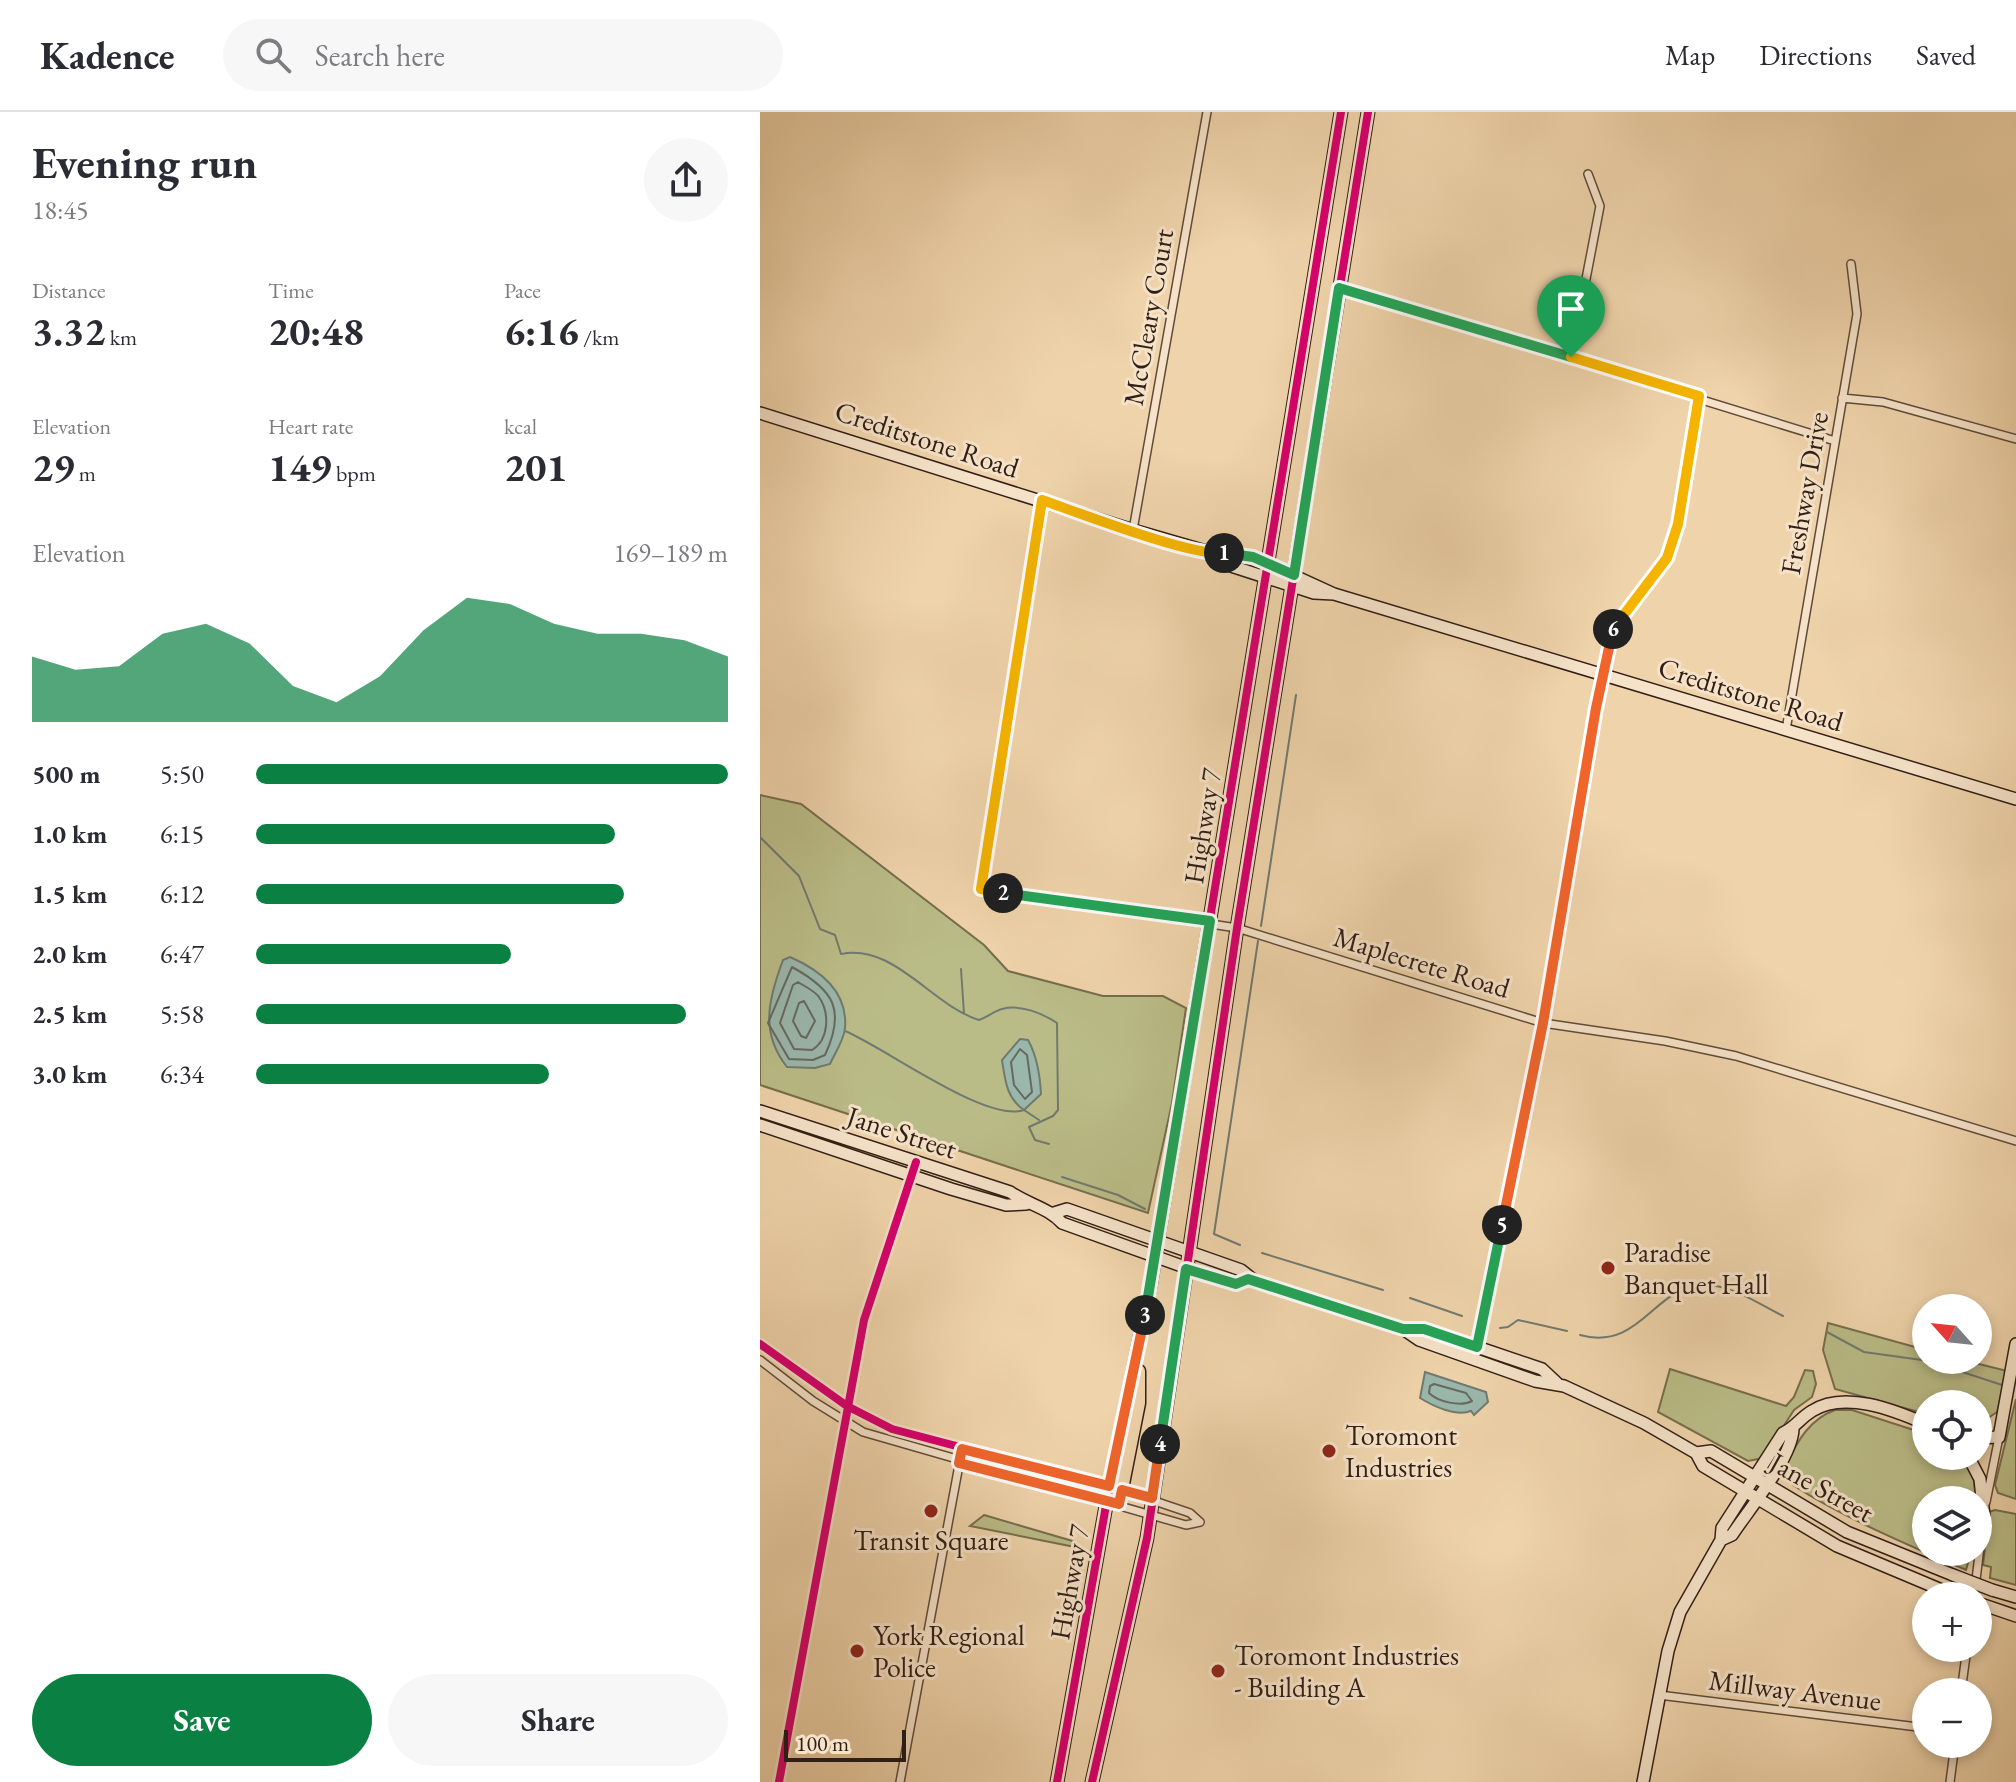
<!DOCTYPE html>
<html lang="en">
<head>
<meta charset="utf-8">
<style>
	:root { --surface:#fff; --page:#f7f7f7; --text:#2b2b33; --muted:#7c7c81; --line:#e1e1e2; --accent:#0b8043 }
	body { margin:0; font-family:"EB Garamond",serif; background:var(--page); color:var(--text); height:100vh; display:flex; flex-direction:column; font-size:30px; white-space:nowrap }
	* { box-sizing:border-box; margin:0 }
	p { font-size:26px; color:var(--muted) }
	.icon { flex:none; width:44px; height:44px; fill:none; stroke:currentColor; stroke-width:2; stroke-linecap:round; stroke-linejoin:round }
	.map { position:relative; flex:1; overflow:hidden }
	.drawer { display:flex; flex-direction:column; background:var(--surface); width:760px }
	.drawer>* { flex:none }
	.needle { width:52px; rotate:297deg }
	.buttons { position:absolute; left:1152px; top:1182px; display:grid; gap:16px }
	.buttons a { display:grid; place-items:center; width:80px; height:80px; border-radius:50%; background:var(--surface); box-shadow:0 4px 12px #0003; font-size:40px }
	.scale { position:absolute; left:24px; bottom:20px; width:122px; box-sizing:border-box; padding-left:8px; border:4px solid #311e15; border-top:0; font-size:22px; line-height:28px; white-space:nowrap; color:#311e15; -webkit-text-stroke:6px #f5e2c8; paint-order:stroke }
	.pin { position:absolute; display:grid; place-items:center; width:68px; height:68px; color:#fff; margin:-82px -34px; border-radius:50% 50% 50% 0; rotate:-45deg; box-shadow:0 0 8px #0007 }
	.pin .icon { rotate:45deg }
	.km { position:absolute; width:40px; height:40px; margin:-20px; border-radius:50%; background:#222; color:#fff; font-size:22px; line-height:40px; text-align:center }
	.round { display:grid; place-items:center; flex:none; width:84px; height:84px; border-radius:42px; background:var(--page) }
	.overview { display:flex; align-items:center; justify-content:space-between; height:136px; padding:0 32px }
	h1 { font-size:44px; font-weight:700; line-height:60px }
	.figures { display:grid; grid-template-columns:repeat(3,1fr); gap:12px; height:136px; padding:8px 32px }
	.figures div { display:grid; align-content:center }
	.figures b { font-size:40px; font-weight:700 }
	.figures small { font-size:22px; font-weight:400 }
	.figures p { font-size:22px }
	.chart { height:224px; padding:16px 32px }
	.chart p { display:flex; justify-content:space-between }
	.chart svg { width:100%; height:144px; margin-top:8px; fill:var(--accent); opacity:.7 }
	.primary-button { display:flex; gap:16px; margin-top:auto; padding:16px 32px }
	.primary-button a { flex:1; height:92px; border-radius:48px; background:var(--accent); color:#fff; font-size:32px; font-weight:700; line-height:92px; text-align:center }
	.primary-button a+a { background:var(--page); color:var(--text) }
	ul { padding:0 32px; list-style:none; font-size:26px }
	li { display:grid; grid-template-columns:128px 96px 1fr; align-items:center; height:60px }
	li i { height:20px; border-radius:10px; background:var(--accent) }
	header { display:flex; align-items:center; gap:48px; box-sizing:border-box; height:112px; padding:0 40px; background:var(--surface); border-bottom:2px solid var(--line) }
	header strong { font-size:38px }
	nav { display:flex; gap:44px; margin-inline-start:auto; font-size:28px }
	.search { width:560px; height:72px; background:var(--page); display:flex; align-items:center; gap:20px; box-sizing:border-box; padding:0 28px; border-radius:44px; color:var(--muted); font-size:30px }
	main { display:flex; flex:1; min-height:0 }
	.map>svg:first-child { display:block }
</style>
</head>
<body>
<header>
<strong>Kadence</strong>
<div class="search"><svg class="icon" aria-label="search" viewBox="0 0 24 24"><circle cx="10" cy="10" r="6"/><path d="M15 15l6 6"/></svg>Search here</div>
<nav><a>Map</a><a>Directions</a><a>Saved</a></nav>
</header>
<main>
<section class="drawer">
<div class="overview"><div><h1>Evening run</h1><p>18:45</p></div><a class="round"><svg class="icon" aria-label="share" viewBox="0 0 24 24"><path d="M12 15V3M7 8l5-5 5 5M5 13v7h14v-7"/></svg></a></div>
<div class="figures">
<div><p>Distance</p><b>3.32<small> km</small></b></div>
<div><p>Time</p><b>20:48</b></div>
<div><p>Pace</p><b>6:16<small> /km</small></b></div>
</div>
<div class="figures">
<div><p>Elevation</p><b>29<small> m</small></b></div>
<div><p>Heart rate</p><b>149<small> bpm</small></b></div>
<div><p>kcal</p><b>201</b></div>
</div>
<div class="chart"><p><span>Elevation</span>169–189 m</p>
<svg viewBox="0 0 160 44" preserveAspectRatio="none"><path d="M0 44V24L10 28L20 27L30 17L40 14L50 20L60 33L70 38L80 30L90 16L100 6L110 8L120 14L130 17L140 17L150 19L160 24V44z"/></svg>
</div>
<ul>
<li><b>500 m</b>5:50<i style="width:100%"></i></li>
<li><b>1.0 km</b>6:15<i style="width:76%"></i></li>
<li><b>1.5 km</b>6:12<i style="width:78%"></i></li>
<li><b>2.0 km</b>6:47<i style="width:54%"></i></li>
<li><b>2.5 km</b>5:58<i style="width:91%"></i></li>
<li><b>3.0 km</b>6:34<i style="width:62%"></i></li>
</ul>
<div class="primary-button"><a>Save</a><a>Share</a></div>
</section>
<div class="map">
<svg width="1256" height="1670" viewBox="0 0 1256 1670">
	<rect width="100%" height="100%" fill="#efd3aa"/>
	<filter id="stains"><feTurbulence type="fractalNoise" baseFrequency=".0025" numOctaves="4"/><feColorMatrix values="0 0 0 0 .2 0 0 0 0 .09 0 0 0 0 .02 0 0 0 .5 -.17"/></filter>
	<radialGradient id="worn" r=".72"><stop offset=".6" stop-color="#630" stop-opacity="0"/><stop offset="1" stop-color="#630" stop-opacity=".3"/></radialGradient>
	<!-- green -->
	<path fill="#babc87" stroke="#766d4e" stroke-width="2" d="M0,683L41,692L224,833L248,859L343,884H403L426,896L412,991L388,1101L0,973Z
		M1068,1211L1166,1238V1248H1203L1247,1259L1237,1300L1218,1313V1292H1166V1302L1075,1277L1063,1238Z
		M910,1257L1026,1294L1034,1285L1045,1258L1053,1259L1056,1272L1052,1285L1034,1298L1003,1346L988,1349L898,1300Z
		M1256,1287V1387L1238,1381L1235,1373Z
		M1075,1298H1092L1166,1322V1344H1204L1213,1360L1216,1388H1166V1440H1211L1206,1458C1148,1433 1080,1404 1033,1373L1027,1351C1038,1328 1050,1307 1075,1298Z
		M1235,1398L1256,1402V1473L1230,1466L1231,1455L1223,1453L1229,1400Z
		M224,1403L316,1430L315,1435L210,1414Z"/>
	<!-- water -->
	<path fill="#9ab7ac" stroke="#707a70" stroke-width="2" d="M30,845C60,858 88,880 85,916C84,928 75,941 70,952L55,956L27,955C0,921 8,888 23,848Z
		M260,927L268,928C277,944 280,963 281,982L264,998C246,986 245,967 242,948Z
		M665,1260L726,1280L728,1290L714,1303L711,1299C696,1305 673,1294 660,1286Z"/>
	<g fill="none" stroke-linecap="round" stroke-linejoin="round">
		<!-- shore -->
		<path stroke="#666a60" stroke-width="2" d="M32,855C74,878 86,898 65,943L53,948L29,947L8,911Z
			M38,870C44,874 55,879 59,885C70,901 69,928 52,938L34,937L20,911L33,873Z
			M44,889L55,909L46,926L41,924L33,909L39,891Z
			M260,937L267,943L272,980L265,987L254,973L251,950Z
			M674,1272L706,1281L712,1289C701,1295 678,1290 669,1281L670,1274Z"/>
		<!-- stream -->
		<path stroke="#707a70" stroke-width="2" d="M0,725L39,764L60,817L75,823L81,842C134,831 171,893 219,908C228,905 234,899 242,897C260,892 282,901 297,911L298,998L293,1004L269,1015L275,1028L289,1032
			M501,814L536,583
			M201,857L204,902
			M85,919C126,936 226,1011 264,998L279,1008
			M302,1065L358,1083L385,1097
			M480,1133L454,1122L498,829
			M502,1141L623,1178
			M650,1186L702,1204
			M740,1216L748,1215L758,1208L807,1219
			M1067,1220L1104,1240L1169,1249L1242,1273
			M820,1223C886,1241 896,1162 956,1174C979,1178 1003,1194 1023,1204"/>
		<defs>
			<path id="street" d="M579,176L1075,329
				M811,245L840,94L828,62
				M1082,286L1123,290L1256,327
				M282,388L221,777L477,816L783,911L905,929L976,944L1256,1029
				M373,418L447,0
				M1026,618L1097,202L1091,152
				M0,1232L87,1294L132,1317L350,1375
				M715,1247L783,911L847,535C857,499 889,480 906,448C926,408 931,331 939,284
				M0,1248L53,1289L103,1320L426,1413L440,1410
				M362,1378L430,1401L440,1410
				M1226,1390L1239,1325
				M1214,1484L1224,1402
				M1201,1580L1207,1536
				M899,1583L1166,1616
				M19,1670L104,1208L156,1050
				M140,1670L202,1337
				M1190,1670L1195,1632"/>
			<path id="secondary" d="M0,301L373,418L456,442L470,440L493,445L574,482L1256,687
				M456,442L465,452L554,481L574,482
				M0,999L250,1080C267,1092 289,1096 302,1111L444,1162L476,1172L488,1167
				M0,1013L191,1077L246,1093L266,1092
				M294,1101L307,1097L481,1158L496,1170L643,1217L659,1228L775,1269L804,1274L884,1311L936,1341L943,1354L1077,1434L1196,1484
				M644,1217H664L782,1257L797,1271
				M1218,1326L1239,1325L1256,1232
				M936,1341L951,1339L1087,1420L1193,1463
				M1208,1344L1220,1367L1224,1405
				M961,1428L972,1423C989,1397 1032,1346 1033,1317
				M1232,1478L1256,1485
				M1218,1491L1256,1504
				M883,1670L908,1539L920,1500L961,1428L962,1416L1023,1321C1035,1316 1040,1306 1052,1299C1084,1278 1134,1298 1166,1312"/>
			<path id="primary" d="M359,1392L379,1291V1259
				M297,1670L347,1388L391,1170L581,0
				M332,1670L387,1426L477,816L608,0"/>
		</defs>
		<!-- street casing -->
		<use href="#street" stroke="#604b3a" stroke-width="10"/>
		<!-- secondary casing -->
		<use href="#secondary" stroke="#311e15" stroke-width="14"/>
		<!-- primary casing -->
		<use href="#primary" stroke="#311e15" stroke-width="15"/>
		<!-- street -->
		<use href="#street" stroke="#f5e2c8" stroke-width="7"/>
		<!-- secondary -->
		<use href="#secondary" stroke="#f5e2c8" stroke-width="11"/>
		<!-- primary -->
		<use href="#primary" stroke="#efd3aa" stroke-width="12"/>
		<defs>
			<path id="secondary-bridge" d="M1193,1463L1232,1478"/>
		</defs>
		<!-- secondary-bridge casing -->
		<use href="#secondary-bridge" stroke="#311e15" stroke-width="14" stroke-linecap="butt"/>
		<!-- secondary-bridge -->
		<use href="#secondary-bridge" stroke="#f5e2c8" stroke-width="11"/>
		<defs>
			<path id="cycleway" d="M0,1232L87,1294L132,1317L392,1386
				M19,1670L104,1208L156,1050
				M297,1670L347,1388L391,1170L581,0
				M332,1670L387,1426L477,816L608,0"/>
		</defs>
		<!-- cycleway casing -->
		<use href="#cycleway" stroke="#f5e2c8" stroke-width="13"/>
		<!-- cycleway -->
		<use href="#cycleway" stroke="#d6006c" stroke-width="8"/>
	</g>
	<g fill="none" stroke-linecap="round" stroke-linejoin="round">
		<defs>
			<path id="split-1" d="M464,441L493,445L534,463L579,176L811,245"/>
			<path id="split-2" d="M243,781L221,777L282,388C317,400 433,445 464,441"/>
			<path id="split-3" d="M243,781L450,809L385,1203"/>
			<path id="split-4" d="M385,1203L349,1374L202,1337L199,1351L359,1392L362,1378L392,1386L400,1332"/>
			<path id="split-5" d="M400,1332L426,1157L476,1172L488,1167L643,1217H664L717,1235L742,1113"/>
			<path id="split-6" d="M742,1113L783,911L836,596L853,517"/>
			<path id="split-7" d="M811,245L939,284L918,412L907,446L853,517"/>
		</defs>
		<!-- split-1 casing -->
		<use href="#split-1" stroke="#fff" stroke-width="16"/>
		<!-- split-2 casing -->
		<use href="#split-2" stroke="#fff" stroke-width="16"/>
		<!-- split-3 casing -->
		<use href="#split-3" stroke="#fff" stroke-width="16"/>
		<!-- split-4 casing -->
		<use href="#split-4" stroke="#fff" stroke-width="16"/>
		<!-- split-5 casing -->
		<use href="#split-5" stroke="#fff" stroke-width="16"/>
		<!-- split-6 casing -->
		<use href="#split-6" stroke="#fff" stroke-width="16"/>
		<!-- split-7 casing -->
		<use href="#split-7" stroke="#fff" stroke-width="16"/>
		<!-- split-1 -->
		<use href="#split-1" stroke="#22a559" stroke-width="10"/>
		<!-- split-2 -->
		<use href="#split-2" stroke="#f5b400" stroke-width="10"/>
		<!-- split-3 -->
		<use href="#split-3" stroke="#22a559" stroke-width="10"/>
		<!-- split-4 -->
		<use href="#split-4" stroke="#f0652b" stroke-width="10"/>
		<!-- split-5 -->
		<use href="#split-5" stroke="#22a559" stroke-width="10"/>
		<!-- split-6 -->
		<use href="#split-6" stroke="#f0652b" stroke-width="10"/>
		<!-- split-7 -->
		<use href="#split-7" stroke="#f5b400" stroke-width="10"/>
	</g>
	<!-- markers -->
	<g fill="#8f2418" stroke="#f5e2c8" stroke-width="3">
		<circle cx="848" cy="1156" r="8"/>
		<circle cx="569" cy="1339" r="8"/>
		<circle cx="171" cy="1399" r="8"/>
		<circle cx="97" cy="1539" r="8"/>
		<circle cx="458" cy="1559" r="8"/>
	</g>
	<g text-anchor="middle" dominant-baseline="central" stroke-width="6" stroke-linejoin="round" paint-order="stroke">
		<!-- street labels -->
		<g font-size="28" fill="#311e15" stroke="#f5e2c8">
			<text transform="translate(388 205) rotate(-80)">McCleary Court</text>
			<text transform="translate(167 327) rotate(18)">Creditstone Road</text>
			<text transform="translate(1044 381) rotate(-80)">Freshway Drive</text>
			<text transform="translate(991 582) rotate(17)">Creditstone Road</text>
			<text transform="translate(442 714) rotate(-81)">Highway 7</text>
			<text transform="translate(662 850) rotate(17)">Maplecrete Road</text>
			<text transform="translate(142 1020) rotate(18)">Jane Street</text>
			<text transform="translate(1062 1375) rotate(29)">Jane Street</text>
			<text transform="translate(309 1470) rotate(-80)">Highway 7</text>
			<text transform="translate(1035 1578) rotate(7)">Millway Avenue</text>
		</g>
		<!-- poi labels -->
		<g font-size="28" fill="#311e15" stroke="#f5e2c8" text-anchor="start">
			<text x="864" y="1140">Paradise<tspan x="864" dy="32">Banquet Hall</tspan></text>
			<text x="585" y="1323">Toromont<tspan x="585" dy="32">Industries</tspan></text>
			<text x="171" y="1428" text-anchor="middle">Transit Square</text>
			<text x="113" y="1523">York Regional<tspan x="113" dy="32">Police</tspan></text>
			<text x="474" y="1543">Toromont Industries<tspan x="474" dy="32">- Building A</tspan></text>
		</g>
	</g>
	<rect width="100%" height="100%" filter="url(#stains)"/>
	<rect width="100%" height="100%" fill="url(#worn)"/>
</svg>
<div class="buttons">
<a><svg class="needle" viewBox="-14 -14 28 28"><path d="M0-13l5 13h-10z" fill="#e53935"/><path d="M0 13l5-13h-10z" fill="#7c7c81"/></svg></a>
<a><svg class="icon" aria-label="locate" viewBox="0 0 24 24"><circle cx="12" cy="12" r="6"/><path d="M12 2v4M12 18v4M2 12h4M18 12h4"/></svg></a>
<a><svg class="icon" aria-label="layers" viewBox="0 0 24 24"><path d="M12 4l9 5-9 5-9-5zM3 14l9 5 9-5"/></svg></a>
<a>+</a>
<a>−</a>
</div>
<div class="scale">100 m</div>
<div class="pin" style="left:811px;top:245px;background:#1e9e55"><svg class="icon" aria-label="arrive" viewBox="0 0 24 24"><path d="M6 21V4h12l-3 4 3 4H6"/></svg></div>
<b class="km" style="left:464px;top:441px">1</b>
<b class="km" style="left:243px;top:781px">2</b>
<b class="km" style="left:385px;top:1203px">3</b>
<b class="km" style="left:400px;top:1332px">4</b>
<b class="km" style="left:742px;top:1113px">5</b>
<b class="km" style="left:853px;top:517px">6</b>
</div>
</main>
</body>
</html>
